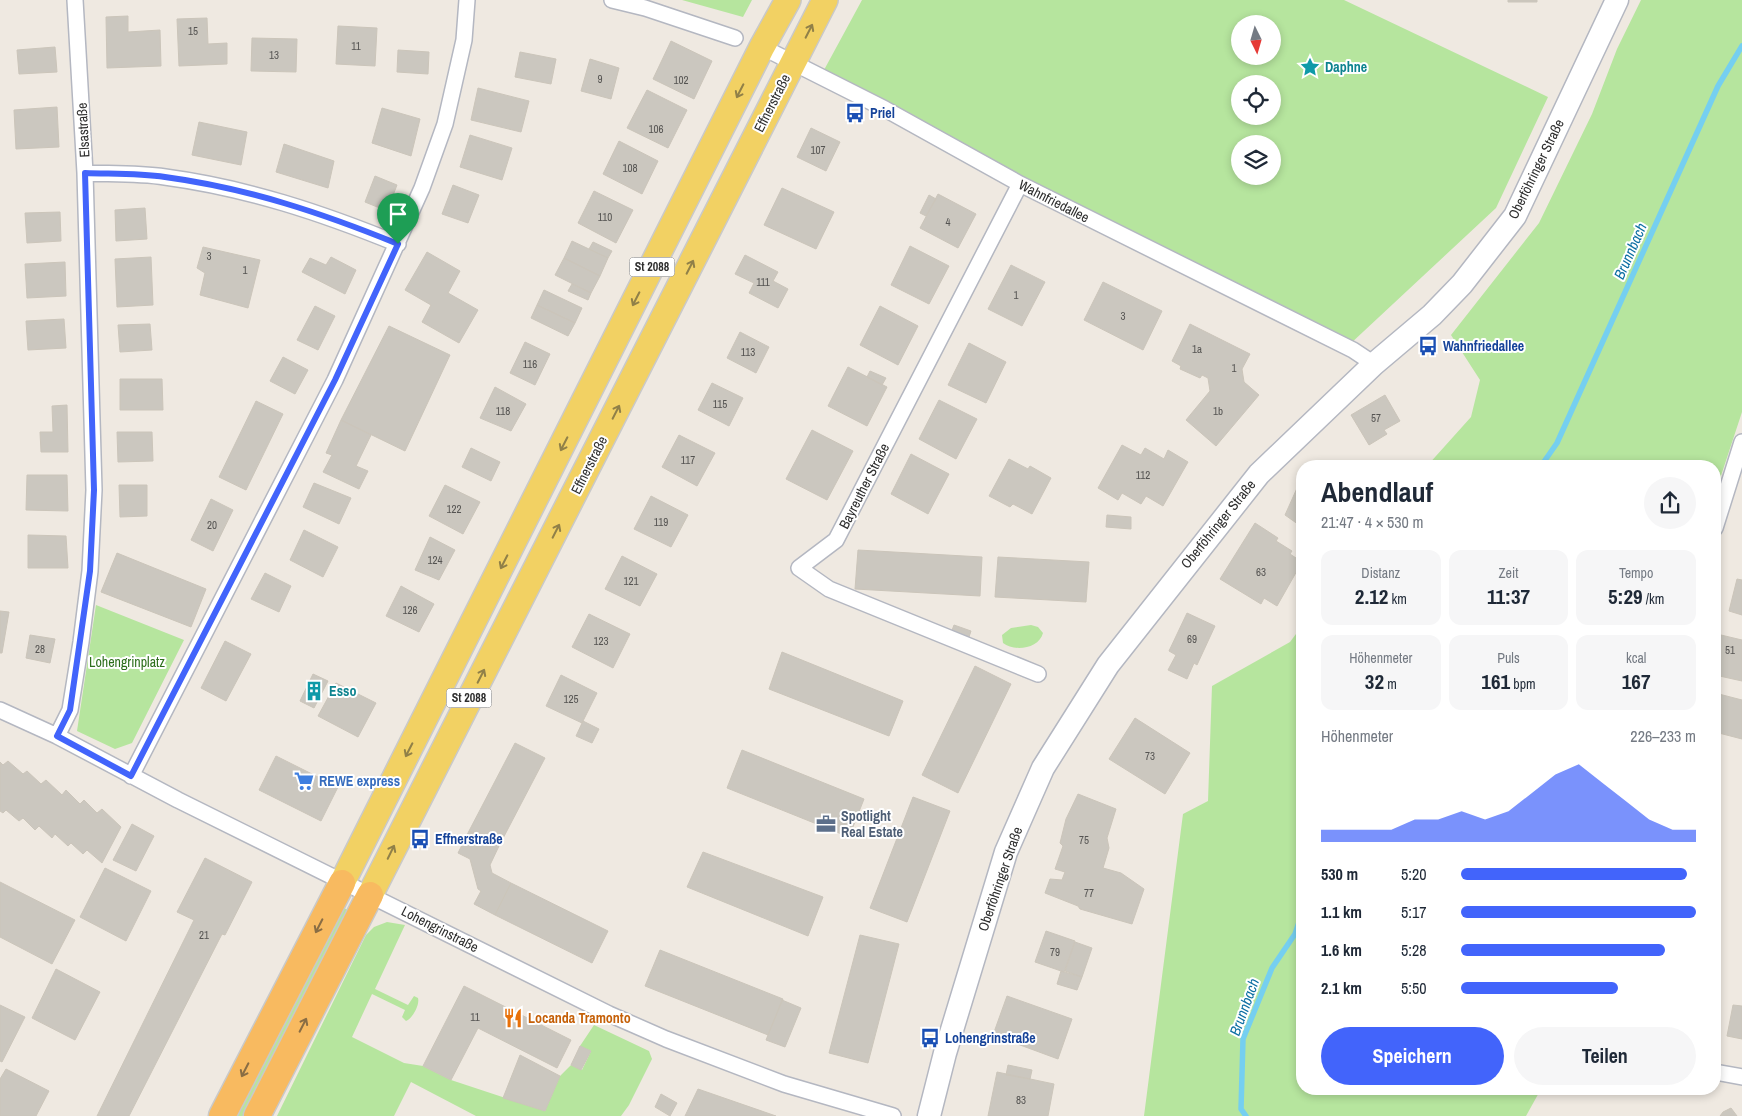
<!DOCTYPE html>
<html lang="de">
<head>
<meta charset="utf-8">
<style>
	:root { --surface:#fff; --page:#f6f6f7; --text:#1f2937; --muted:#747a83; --accent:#4264fb }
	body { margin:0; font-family:"Archivo Narrow",sans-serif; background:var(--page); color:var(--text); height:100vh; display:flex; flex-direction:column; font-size:19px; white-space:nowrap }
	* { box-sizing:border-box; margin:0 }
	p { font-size:16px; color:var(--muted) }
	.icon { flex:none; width:28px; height:28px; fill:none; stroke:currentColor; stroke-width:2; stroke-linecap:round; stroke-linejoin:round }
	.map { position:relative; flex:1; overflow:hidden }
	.panel { position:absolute; left:1296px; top:460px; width:425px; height:635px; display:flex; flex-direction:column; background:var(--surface); border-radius:20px; box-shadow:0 2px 8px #0003 }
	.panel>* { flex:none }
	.needle { width:32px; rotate:175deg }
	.buttons { position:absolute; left:1231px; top:15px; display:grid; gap:10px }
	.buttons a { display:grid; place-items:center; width:50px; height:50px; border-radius:50%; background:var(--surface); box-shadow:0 2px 8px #0003; font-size:25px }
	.pin { position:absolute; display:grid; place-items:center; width:42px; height:42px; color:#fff; margin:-51px -21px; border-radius:50% 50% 50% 0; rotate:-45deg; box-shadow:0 0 5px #0007 }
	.pin .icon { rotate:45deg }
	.round { display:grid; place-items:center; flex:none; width:52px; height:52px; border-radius:26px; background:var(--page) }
	.head { display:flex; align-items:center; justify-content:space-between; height:85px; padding:0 25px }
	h1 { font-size:28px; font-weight:700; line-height:38px }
	.metrics { display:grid; grid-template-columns:repeat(3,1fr); gap:8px; height:85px; padding:5px 25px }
	.metrics div { display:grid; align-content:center; border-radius:12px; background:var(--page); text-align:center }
	.metrics b { font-size:21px; font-weight:700 }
	.metrics small { font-size:14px; font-weight:400 }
	.metrics p { font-size:14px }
	.chart { height:140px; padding:10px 25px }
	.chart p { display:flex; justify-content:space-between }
	.chart svg { width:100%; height:90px; margin-top:5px; fill:var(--accent); opacity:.7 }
	.cta { display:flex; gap:10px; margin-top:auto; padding:10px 25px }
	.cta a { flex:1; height:58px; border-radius:30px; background:var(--accent); color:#fff; font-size:20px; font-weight:700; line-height:58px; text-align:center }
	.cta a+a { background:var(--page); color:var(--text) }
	ul { padding:0 25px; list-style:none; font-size:16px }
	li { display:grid; grid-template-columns:80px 60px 1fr; align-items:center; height:38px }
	li i { height:12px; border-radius:6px; background:var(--accent) }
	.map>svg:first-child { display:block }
</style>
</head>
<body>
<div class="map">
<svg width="1742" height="1116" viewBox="0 0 1742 1116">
	<rect width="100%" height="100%" fill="#efe9e1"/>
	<!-- green -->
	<path fill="#b6e59e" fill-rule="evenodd" d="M682,0H752L743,17Z
		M862,0H1344L1548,97L1496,208L1349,345L1023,180L824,70ZM1240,24H1272V56H1240ZM1240,84H1272V116H1240ZM1240,144H1272V176H1240Z
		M1641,0H1742V412L1715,494V466H1427L1471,417L1480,380L1451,335L1539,223L1592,114L1617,49Z
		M96,605L184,640L132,743L115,749L77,731Z
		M1031,625L1038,627L1043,633C1039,649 1014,652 1003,643L1002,635L1011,628Z
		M1302,626V1089H1541L1526,1116H1144L1183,814L1208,801L1212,686L1290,642Z
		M344,908L348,910L245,1116H236L337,915Z
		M387,922L405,925L375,989L408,1005L414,996L418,998C420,1005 412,1019 406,1021L402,1017L405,1010L372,994L352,1037L404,1063L423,1066L451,1080L545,1111L560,1076L571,1065L582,1070L591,1051L580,1046L594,1025L649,1051L652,1059L629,1105L621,1116H476L411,1082L394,1116H277L366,935L374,927Z"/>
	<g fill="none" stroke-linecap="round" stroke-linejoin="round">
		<!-- stream -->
		<path stroke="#75cff0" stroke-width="5.5" d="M1541,466L1557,443L1718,86L1742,46
			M1246,1116L1241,1109L1243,1039L1272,968L1295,934L1302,913"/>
	</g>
	<!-- building -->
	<path fill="#cbc7bf" stroke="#cbc5ba" d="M1508,0H1537V2H1508Z
		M128,16V32L160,30L161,66L107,68L106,17Z
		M207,18L208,44L227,43V64L179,66L177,19Z
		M338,26L377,28L375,66L336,64Z
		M252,38L297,39L296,72L251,71Z
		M671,41L712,61L694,99L653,79Z
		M55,47L57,72L19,74L17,50Z
		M398,50L429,52L428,74L397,72Z
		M520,52L556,59L551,84L515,77Z
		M590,59L619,68L611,99L581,91Z
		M478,88L529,101L521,132L471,120Z
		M647,90L687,110L668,148L627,128Z
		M57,107L59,147L16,149L14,110Z
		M382,108L420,119L411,156L372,143Z
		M199,122L247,132L241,165L192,155Z
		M811,128L840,142L826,171L797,157Z
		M470,135L512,148L502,180L460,167Z
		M619,141L658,161L642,194L603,174Z
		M284,144L334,161L328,188L276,172Z
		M375,176L397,185L387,211L365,202Z
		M453,185L479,195L468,223L442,214Z
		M782,188L834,212L816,249L764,225Z
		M594,191L633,210L616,243L578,223Z
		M938,194L976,214L958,248L920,228Z
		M929,195L936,199L926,216L920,213Z
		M145,208L147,239L116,241L115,210Z
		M60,212L61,241L27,243L25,213Z
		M572,241L608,258L600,276L564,258Z
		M593,242L612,251L608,258L589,249Z
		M910,246L949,266L929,304L891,285Z
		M203,247L260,260L248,308L200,295L205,273L197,268Z
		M427,252L460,271L448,293L478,310L459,343L422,322L431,305L405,290Z
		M745,255L778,272L773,281L788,289L778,308L749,293L754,283L735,274Z
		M151,257L153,305L117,307L115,259Z
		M331,257L356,270L345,294L302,272L310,258L326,265Z
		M564,258L600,276L591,293L555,275Z
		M65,262L66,296L27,298L25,264Z
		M1011,265L1045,282L1022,326L988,309Z
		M1103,282L1162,311L1143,350L1084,320Z
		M572,284L591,293L588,300L568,291Z
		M544,290L582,308L575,323L537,305Z
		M537,305L575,323L568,336L531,318Z
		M315,306L335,316L318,350L297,340Z
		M880,306L918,326L898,365L860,345Z
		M64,319L66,348L28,350L26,321Z
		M150,324L152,350L120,352L118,325Z
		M1190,324L1250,354L1242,369L1244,382L1259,395L1216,446L1186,420L1210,391L1208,378L1202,375L1200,378L1180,369L1181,366L1172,361Z
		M389,326L450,355L405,451L341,420Z
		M740,332L769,347L756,373L727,358Z
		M525,342L550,354L535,385L510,373Z
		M969,343L1006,362L986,403L948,385Z
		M283,357L308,370L295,394L270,381Z
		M848,367L887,387L867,426L828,406Z
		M870,371L886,378L882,385L867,377Z
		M120,379H162L163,410H120Z
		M712,383L743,398L729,426L698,410Z
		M495,387L526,404L511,431L480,418Z
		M1385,395L1400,421L1384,430L1387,434L1369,445L1351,415Z
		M939,400L977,419L956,459L919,439Z
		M256,401L283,414L246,490L219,477Z
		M67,405L68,452H41L40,432H53L52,406Z
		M341,420L371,435L356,466L368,471L359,489L323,472L332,455L326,453Z
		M812,430L853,451L827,500L786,479Z
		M117,432H152L153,461L118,462Z
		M679,435L715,453L697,486L662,467Z
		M1122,445L1141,455L1145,448L1164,459L1168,450L1188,462L1163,506L1146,496L1141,504L1122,493L1118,500L1098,488Z
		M471,448L500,462L491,481L462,467Z
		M911,454L949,474L928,514L891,494Z
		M1009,459L1028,469L1030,466L1051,478L1032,514L1013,504L1010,507L989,496Z
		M27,475H67L68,511L26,510Z
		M1302,477V527L1285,515Z
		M314,483L351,498L339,524L303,507Z
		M119,485H147V516L120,517Z
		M445,485L480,502L463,534L429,516Z
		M651,496L688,515L671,547L634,529Z
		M211,499L233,510L213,551L191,540Z
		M1107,515L1131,517V529L1106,527Z
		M1255,523L1278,538L1276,541L1292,551L1290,554L1302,562L1277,606L1264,598L1261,604L1220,579Z
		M304,530L338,547L323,577L290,560Z
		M28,535L66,536L68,568H28Z
		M430,537L455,550L439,580L415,570Z
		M858,550L982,557L980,596L855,589Z
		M117,553L206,589L191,627L101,592Z
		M622,556L657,574L640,606L605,589Z
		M998,557L1089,562L1086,602L995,597Z
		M265,573L291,586L279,612L251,599Z
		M1737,579L1742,580V615L1729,611Z
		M401,586L434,604L419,632L386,616Z
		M0,611L9,612L2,653H0Z
		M1187,613L1215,626L1197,665L1194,663L1187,679L1168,670L1176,655L1169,651Z
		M589,614L630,634L613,668L572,647Z
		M954,625L971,631L968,640L951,633Z
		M30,635L55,639L50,663L26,658Z
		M1721,635L1742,640V681L1715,675V661Z
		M225,641L251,654L226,701L201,688Z
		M782,652L903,701L889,736L769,689Z
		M975,666L1011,684L958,793L922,775Z
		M313,674L328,681L314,708L300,701Z
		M561,675L597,693L582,723L546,706Z
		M336,683L376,703L358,737L318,716Z
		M1715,693L1742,700V739L1715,732Z
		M1135,718L1190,753L1165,794L1109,759Z
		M583,721L599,729L592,743L576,736Z
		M515,743L545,758L499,846L469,831Z
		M742,750L864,799L849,837L727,788Z
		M276,756L338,787L321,821L259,790Z
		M8,761L23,774L27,771L41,784L46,780L62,795L66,790L80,804L84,800L97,813L102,809L121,827L102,863L87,850L83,854L71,843L68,846L55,834L52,838L39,826L35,830L23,818L19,821L6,810L3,813L0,811V762L3,765Z
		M1078,794L1116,809L1107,838L1109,848L1103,868L1121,873L1144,889L1132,924L1080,909L1078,906L1045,893L1050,879L1062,880L1065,872L1055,869L1063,846L1060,843L1066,819Z
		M913,797L950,811L907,922L870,908Z
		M132,824L154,836L136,871L113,860Z
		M469,831L499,846L490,865L492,873L511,883L495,915L474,904L481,891L478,889L470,859L458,853Z
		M703,852L823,897L808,936L687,887Z
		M205,858L252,882L225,935L222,934L129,1116H97L194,920L177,912Z
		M105,868L151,891L126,941L80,917Z
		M0,882L75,920L52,964L0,937Z
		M511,883L608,931L592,963L495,915Z
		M1046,931L1075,941L1064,972L1035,962Z
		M860,935L899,944L868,1063L829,1053Z
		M1075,942L1092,948L1082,977L1065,971Z
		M660,950L783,999L768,1035L645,986Z
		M56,969L100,992L75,1040L32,1018Z
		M1061,971L1082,977L1077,990L1057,984Z
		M464,986L571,1040L557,1068L478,1028L451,1080L423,1066Z
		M1007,996L1072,1019L1058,1059L993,1035Z
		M782,1000L801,1008L785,1047L766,1040Z
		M0,1005L25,1017L2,1062L0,1061Z
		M1733,1005L1742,1006V1039L1727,1036Z
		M580,1046L591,1051L581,1070L571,1065Z
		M520,1055L560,1076L545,1111L503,1098Z
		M1008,1065L1032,1070L1030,1079L1006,1075Z
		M6,1069L49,1091L36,1116H0V1079Z
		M997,1072L1054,1084L1048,1116H988Z
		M698,1089L776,1116H685Z
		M661,1094L677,1103L670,1116L655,1107Z
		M1731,1108L1737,1116H1720L1723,1112Z"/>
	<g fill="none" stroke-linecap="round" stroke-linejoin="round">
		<defs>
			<path id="minor" d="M612,0L645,8L735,38
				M762,47L885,109L1020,184L1353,350L1374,364
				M85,173C112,174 139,173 165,177C247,188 322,213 398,244
				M1020,184L836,540L799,568L829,589L1038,674
				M1715,528L1742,442
				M0,710L57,736L178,800L609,1014L666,1039L784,1084L893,1116
				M57,736L70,710L81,642L90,571L94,490L85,173L75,0
				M131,776L335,380L422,188L445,124L464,40L467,0
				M1715,1072L1742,1077"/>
			<path id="secondary" d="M929,1116L945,1053L1006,852L1043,768L1108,665L1259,474L1374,364L1432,315L1462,284L1515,216L1617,0"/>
			<path id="primary" d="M342,883L762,47L788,0
				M370,895L825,0"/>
			<path id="trunk" d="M222,1116L342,883
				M257,1116L370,895"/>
		</defs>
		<!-- minor casing -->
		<use href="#minor" stroke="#b4b7c1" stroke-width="18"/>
		<!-- secondary casing -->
		<use href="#secondary" stroke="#b4b7c1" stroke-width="25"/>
		<!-- primary casing -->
		<use href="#primary" stroke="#c9c9c9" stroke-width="28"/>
		<!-- trunk casing -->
		<use href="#trunk" stroke="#c9c9c9" stroke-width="29"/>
		<!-- minor -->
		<use href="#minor" stroke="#fff" stroke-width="15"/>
		<!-- secondary -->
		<use href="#secondary" stroke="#fff" stroke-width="22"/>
		<!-- primary -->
		<use href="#primary" stroke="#f2d163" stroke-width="25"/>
		<!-- trunk -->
		<use href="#trunk" stroke="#f8ba60" stroke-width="26"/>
	</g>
	<!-- one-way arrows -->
	<defs><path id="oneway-shaft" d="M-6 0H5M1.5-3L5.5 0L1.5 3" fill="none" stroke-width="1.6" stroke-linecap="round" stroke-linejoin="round" transform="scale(1.25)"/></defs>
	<g stroke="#908048">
		<use href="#oneway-shaft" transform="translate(809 31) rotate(-63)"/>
		<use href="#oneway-shaft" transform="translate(740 91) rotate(117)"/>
		<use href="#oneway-shaft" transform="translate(690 267) rotate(-63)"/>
		<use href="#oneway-shaft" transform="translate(636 299) rotate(117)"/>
		<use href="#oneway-shaft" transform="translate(616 412) rotate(-63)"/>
		<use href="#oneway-shaft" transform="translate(564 444) rotate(117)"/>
		<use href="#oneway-shaft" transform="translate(556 531) rotate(-63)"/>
		<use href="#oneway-shaft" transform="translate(504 562) rotate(117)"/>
		<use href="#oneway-shaft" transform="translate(481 676) rotate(-63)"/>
		<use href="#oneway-shaft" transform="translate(409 750) rotate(117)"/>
		<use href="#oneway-shaft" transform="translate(391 852) rotate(-64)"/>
	</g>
	<g stroke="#896d44">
		<use href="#oneway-shaft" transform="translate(319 926) rotate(117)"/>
		<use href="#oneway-shaft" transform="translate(303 1025) rotate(-63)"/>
		<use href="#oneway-shaft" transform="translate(245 1070) rotate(117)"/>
	</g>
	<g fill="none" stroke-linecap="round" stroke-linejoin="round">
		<defs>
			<path id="route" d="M85,173C112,174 139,173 165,177C247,188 322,213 398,244L335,380L131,776L57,736L70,710L90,571L94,490Z"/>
		</defs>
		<!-- route casing -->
		<use href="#route" stroke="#fff" stroke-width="10"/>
		<!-- route -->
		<use href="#route" stroke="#4264fb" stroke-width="6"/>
	</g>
	<!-- icons -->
	<defs>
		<symbol id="sight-bare" viewBox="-9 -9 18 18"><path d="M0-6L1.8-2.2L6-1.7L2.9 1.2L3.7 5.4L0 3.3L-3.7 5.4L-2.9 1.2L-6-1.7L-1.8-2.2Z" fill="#0f9aa8" stroke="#fff" stroke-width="2.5" paint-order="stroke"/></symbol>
		<symbol id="bus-bare" viewBox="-9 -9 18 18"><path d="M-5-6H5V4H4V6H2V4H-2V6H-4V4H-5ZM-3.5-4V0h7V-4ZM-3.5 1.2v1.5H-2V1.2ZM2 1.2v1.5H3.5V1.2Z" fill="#1a4fb4" stroke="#fff" stroke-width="2.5" paint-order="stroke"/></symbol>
		<symbol id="building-bare" viewBox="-9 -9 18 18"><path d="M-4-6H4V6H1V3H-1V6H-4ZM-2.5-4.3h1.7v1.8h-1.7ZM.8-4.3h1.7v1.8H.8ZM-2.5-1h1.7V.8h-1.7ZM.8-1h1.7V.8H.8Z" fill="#0f9aa8" stroke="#fff" stroke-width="2.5" paint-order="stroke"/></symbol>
		<symbol id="supermarket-bare" viewBox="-9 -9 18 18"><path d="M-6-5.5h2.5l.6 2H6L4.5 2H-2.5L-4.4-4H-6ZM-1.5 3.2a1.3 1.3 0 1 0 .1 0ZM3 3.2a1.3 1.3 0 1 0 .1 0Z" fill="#3f7fe0" stroke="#fff" stroke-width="2.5" paint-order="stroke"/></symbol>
		<symbol id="office-bare" viewBox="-9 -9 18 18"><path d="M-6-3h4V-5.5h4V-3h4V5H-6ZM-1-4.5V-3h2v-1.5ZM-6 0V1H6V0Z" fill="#5c6f8a" stroke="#fff" stroke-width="2.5" paint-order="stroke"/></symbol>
		<symbol id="restaurant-bare" viewBox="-9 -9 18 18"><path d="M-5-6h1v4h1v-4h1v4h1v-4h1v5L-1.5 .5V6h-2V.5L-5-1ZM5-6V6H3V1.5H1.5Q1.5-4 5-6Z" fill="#e8710a" stroke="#fff" stroke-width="2.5" paint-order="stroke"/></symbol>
	</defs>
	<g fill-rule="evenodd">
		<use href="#sight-bare" x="1296" y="53" width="28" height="28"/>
		<use href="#bus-bare" x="841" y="99" width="28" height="28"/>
		<use href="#bus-bare" x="1414" y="332" width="28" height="28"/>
		<use href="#building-bare" x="300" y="677" width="28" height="28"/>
		<use href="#supermarket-bare" x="290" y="767" width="28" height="28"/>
		<use href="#office-bare" x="812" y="810" width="28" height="28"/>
		<use href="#bus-bare" x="406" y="825" width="28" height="28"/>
		<use href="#restaurant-bare" x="499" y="1004" width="28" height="28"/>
		<use href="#bus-bare" x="916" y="1024" width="28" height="28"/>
	</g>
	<g text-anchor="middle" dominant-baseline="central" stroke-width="4" stroke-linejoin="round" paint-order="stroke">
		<!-- number labels -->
		<g font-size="11" fill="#555452">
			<text x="193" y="31">15</text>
			<text x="356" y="46">11</text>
			<text x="274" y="55">13</text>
			<text x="600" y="79">9</text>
			<text x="681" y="80">102</text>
			<text x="656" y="129">106</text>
			<text x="818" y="150">107</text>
			<text x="630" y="168">108</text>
			<text x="605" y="217">110</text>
			<text x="948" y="222">4</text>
			<text x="209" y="256">3</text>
			<text x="245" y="270">1</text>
			<text x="763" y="282">111</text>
			<text x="1016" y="295">1</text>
			<text x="1123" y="316">3</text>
			<text x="1197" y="349">1a</text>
			<text x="748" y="352">113</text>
			<text x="530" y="364">116</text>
			<text x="1234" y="368">1</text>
			<text x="720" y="404">115</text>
			<text x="503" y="411">118</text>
			<text x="1218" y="411">1b</text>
			<text x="1376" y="418">57</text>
			<text x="688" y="460">117</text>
			<text x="1143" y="475">112</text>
			<text x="454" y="509">122</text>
			<text x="661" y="522">119</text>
			<text x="212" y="525">20</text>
			<text x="435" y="560">124</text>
			<text x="1261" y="572">63</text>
			<text x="631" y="581">121</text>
			<text x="410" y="610">126</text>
			<text x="1192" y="639">69</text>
			<text x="601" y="641">123</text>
			<text x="40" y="649">28</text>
			<text x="1730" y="650">51</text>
			<text x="571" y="699">125</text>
			<text x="1150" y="756">73</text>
			<text x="1084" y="840">75</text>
			<text x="1089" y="893">77</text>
			<text x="204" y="935">21</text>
			<text x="1055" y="952">79</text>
			<text x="475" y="1017">11</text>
			<text x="1021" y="1100">83</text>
		</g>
		<!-- shield labels -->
		<g fill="#fff" stroke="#6d6d6d" stroke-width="1">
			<rect x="629.5" y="257.5" width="45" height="19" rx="4"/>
			<rect x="446.5" y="688.5" width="45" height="19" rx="4"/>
		</g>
		<g font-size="12" font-weight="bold" fill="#2e2e2e">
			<text x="652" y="267">St 2088</text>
			<text x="469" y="698">St 2088</text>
		</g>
		<!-- culture labels -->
		<g font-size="14" font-weight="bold" fill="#0d838f" stroke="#fff" text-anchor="start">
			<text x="1325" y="67">Daphne</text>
			<text x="329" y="691">Esso</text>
		</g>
		<!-- street labels -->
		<g font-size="14" fill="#2e2e2e" stroke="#fff">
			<text transform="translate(772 103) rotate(-63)">Effnerstraße</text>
			<text transform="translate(83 130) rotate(-93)">Elsastraße</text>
			<text transform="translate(1536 169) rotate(-64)">Oberföhringer Straße</text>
			<text transform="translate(1054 201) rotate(27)">Wahnfriedallee</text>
			<text transform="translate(589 465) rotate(-63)">Effnerstraße</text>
			<text transform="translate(864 486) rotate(-63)">Bayreuther Straße</text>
			<text transform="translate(1218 524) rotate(-51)">Oberföhringer Straße</text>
			<text transform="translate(1000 879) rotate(-71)">Oberföhringer Straße</text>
			<text transform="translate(440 929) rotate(27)">Lohengrinstraße</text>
		</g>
		<!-- transit labels -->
		<g font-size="14" font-weight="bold" fill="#164399" stroke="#fff" text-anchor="start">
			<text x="870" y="113">Priel</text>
			<text x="1443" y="346">Wahnfriedallee</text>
			<text x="435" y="839">Effnerstraße</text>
			<text x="945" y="1038">Lohengrinstraße</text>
		</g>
		<!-- park labels -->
		<g font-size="14" fill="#2c6e1b" stroke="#fff">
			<text x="127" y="662">Lohengrinplatz</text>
		</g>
		<!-- shop labels -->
		<g font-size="14" font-weight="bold" fill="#366cbe" stroke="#fff" text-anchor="start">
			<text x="319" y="781">REWE express</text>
		</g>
		<!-- service labels -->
		<g font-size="14" font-weight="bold" fill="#4e5e75" stroke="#fff" text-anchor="start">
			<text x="841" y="816">Spotlight<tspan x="841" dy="16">Real Estate</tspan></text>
		</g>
		<!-- food labels -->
		<g font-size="14" font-weight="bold" fill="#c56008" stroke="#fff" text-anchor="start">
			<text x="528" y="1018">Locanda Tramonto</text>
		</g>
		<!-- water labels -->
		<g font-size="15" font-style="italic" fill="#0d6fa3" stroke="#fff">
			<text transform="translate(1630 251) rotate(-66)">Brunnbach</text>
			<text transform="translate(1244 1007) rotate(-70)">Brunnbach</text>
		</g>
	</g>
</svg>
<div class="buttons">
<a><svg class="needle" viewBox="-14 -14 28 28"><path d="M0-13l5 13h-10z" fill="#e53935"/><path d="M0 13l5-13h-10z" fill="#747a83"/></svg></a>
<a><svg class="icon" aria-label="locate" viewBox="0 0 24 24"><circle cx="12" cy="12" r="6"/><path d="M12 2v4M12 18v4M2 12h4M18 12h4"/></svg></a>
<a><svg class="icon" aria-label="layers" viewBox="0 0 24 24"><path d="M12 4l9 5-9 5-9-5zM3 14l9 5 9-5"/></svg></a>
</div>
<div class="pin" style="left:398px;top:244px;background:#1e9e55"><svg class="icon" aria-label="arrive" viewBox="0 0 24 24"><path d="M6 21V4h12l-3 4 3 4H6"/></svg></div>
<section class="panel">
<div class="head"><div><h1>Abendlauf</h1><p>21:47 · 4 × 530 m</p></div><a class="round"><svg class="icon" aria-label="share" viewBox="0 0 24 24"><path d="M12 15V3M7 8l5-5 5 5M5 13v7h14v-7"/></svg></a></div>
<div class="metrics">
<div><p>Distanz</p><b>2.12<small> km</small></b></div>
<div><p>Zeit</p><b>11:37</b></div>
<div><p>Tempo</p><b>5:29<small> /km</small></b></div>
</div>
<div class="metrics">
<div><p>Höhenmeter</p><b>32<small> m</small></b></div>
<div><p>Puls</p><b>161<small> bpm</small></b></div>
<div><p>kcal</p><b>167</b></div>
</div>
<div class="chart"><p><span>Höhenmeter</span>226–233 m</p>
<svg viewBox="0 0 160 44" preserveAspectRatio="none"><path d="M0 44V38L10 38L20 38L30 38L40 33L50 33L60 29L70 33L80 29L90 20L100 11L110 6L120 15L130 24L140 33L150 38L160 38V44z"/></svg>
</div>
<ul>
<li><b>530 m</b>5:20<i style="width:96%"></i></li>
<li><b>1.1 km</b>5:17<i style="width:100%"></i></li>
<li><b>1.6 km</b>5:28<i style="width:87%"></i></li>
<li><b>2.1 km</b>5:50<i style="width:67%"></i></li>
</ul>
<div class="cta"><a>Speichern</a><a>Teilen</a></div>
</section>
</div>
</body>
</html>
